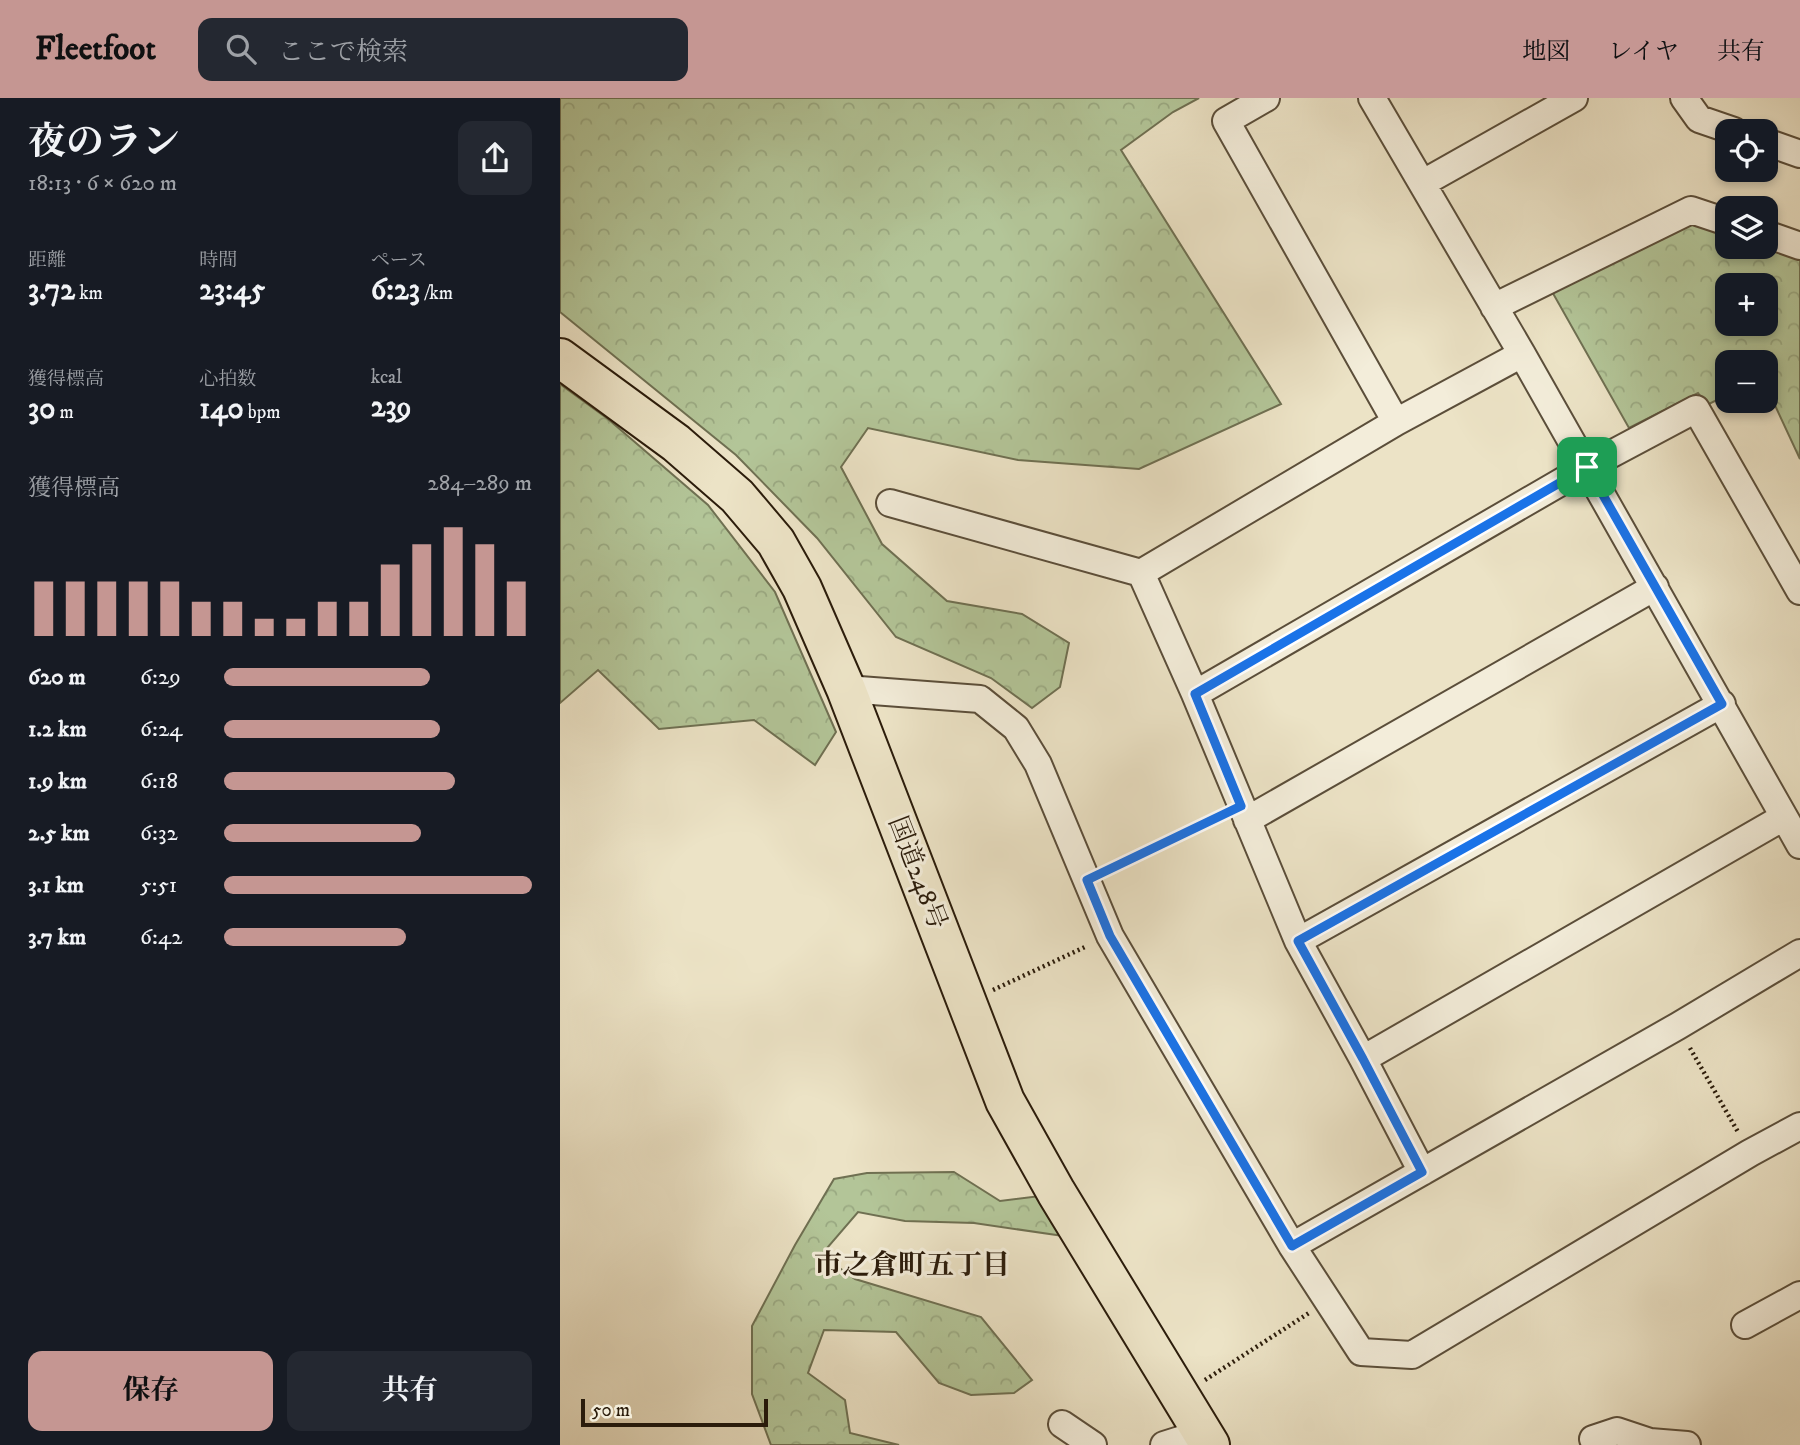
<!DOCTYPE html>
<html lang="ja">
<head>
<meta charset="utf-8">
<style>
	:root { --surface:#171b24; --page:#242831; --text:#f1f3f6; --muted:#9ea1a6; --accent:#c59692 }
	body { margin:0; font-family:"IM FELL DW Pica","Noto Serif JP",serif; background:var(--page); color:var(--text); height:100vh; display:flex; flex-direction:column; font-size:26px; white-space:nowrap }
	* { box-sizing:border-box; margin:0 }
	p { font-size:23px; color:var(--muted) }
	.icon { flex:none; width:38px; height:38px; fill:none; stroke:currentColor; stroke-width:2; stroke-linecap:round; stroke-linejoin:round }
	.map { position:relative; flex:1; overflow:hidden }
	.side { display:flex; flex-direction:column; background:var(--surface); width:560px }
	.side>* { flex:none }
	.tools { position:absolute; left:1155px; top:21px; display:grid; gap:14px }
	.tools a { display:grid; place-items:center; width:63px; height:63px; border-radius:14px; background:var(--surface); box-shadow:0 4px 10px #0003; font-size:35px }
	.scale { position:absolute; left:21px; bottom:18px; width:187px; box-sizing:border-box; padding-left:7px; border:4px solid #2b1c0b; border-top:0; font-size:19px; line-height:24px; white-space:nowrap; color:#2b1c0b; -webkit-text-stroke:5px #f3edda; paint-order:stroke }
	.pin { position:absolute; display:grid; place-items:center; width:60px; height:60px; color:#fff; margin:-30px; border-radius:14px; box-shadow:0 4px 10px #0006 }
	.round { display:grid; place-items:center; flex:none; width:74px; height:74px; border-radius:14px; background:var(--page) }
	.summary { display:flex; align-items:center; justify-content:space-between; height:119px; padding:0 28px }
	h1 { font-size:38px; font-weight:700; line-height:52px }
	.metrics { display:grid; grid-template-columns:repeat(3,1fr); gap:10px; height:119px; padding:7px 28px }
	.metrics div { display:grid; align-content:center }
	.metrics b { font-size:30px; font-weight:700 }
	.metrics small { font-size:19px; font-weight:400 }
	.metrics p { font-size:19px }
	.chart { height:196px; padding:14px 28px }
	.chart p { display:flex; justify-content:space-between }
	.chart svg { width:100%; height:126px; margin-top:7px; stroke:var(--accent); stroke-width:6 }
	.primary-button { display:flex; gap:14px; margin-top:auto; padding:14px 28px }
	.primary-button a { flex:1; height:80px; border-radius:14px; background:var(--accent); color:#111; font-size:28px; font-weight:700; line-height:80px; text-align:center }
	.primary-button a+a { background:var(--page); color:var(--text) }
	ul { padding:0 28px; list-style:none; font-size:23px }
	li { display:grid; grid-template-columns:112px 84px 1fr; align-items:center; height:52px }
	li i { height:18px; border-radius:9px; background:var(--accent) }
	header { display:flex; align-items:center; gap:42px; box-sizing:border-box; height:98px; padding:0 35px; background:var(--accent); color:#111 }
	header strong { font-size:33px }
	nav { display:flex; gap:38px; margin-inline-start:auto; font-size:24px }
	.search { width:490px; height:63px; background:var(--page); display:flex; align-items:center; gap:18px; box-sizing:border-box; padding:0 24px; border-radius:14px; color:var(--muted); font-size:26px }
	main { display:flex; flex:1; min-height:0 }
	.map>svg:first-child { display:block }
</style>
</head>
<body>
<header>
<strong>Fleetfoot</strong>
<div class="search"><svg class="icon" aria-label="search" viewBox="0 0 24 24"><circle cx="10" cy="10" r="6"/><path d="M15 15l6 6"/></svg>ここで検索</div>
<nav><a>地図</a><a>レイヤ</a><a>共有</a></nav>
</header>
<main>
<section class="side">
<div class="summary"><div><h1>夜のラン</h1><p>18:13 · 6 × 620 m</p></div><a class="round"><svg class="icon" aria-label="share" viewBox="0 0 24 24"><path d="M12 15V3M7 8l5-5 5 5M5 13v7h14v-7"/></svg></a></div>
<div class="metrics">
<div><p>距離</p><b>3.72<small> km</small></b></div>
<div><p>時間</p><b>23:45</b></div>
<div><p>ペース</p><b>6:23<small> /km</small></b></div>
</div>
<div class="metrics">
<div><p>獲得標高</p><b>30<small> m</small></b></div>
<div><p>心拍数</p><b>140<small> bpm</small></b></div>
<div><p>kcal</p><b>239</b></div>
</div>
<div class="chart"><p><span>獲得標高</span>284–289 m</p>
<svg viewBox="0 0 160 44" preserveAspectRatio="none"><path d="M5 44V25M15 44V25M25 44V25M35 44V25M45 44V25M55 44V32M65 44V32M75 44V38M85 44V38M95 44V32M105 44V32M115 44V19M125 44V12M135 44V6M145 44V12M155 44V25"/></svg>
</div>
<ul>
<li><b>620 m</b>6:29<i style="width:67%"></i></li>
<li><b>1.2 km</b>6:24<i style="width:70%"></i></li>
<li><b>1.9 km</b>6:18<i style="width:75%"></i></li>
<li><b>2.5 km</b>6:32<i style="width:64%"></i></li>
<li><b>3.1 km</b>5:51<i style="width:100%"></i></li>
<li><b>3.7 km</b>6:42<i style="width:59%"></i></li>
</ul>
<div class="primary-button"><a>保存</a><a>共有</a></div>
</section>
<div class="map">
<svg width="1240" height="1347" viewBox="0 0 1240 1347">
	<defs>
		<pattern id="forest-crowns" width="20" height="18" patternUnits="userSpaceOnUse" patternTransform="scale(1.75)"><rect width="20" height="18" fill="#b3c598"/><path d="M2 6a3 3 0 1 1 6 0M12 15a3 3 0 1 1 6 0" fill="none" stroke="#9aa982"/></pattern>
	</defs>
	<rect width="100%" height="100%" fill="#ece3c6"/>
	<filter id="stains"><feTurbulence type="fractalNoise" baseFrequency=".00286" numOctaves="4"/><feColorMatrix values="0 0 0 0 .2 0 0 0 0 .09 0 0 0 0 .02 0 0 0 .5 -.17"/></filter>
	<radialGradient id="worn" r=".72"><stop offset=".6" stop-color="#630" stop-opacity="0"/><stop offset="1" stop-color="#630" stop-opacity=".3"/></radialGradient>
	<!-- forest -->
	<path fill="url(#forest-crowns)" stroke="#6f7052" stroke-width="2" fill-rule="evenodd" d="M0,0H639L613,14L561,52L721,306L579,371L458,362L308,330L281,369L322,446L387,503L462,516L509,545L500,589L472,610L431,580L336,539L257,440L176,357L0,214Z
		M1131,112L1167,124V149L1240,148V361L1206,288V264H1167V297L1147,307L1138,295L1069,330L986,183ZM1167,187H1206V226H1167Z
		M0,286L48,321L148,407L215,494L276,634L255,667L194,622L99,631L38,572L0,605Z
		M394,1074L440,1103L480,1098L503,1138L414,1125L345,1123L298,1114L261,1157L295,1181L421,1219L472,1282L454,1295L411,1297L379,1285L336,1234L264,1232L248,1275L285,1302L290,1335L339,1347H211L192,1296V1228L235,1147L274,1081L307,1075Z"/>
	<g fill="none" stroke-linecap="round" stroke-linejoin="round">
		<defs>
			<path id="minor" d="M706,0L666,23L836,324
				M812,0L962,256L1240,747
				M1124,0L1139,21L1174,33
				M1206,44L1240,56
				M863,85L1014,0
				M1206,136L1240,148
				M934,209L1131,112L1167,124
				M330,405L581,475
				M286,591L420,601L456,630L478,666L550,838L732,1148L801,1254L852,1257L1190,1055L1240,1028
				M635,596L1027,369L1136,311L1240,493
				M687,722L1095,489
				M738,843L1162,606
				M803,961L1224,719
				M862,1074L803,961L738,843L635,596L581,475L836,324L962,256
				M732,1148L1118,928L1240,855
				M1185,1227L1240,1197
				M502,1326L533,1347
				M1033,1341L1057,1333L1090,1344L1127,1347
				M604,1347L642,1335"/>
			<path id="highway" d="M0,260L116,345L177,398L216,444L242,490L286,591L445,1003L496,1094L650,1347"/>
		</defs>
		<!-- minor casing -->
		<use href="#minor" stroke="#5b4e3a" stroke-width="30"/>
		<!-- highway casing -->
		<use href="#highway" stroke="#2b1c0b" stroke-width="42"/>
		<!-- path -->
		<path stroke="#2b1c0b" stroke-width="4.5" stroke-dasharray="2 3.5" stroke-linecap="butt" d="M549,771L661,717
			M433,892L527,848
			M1130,950L1178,1034
			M645,1282L749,1215"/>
		<!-- minor -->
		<use href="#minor" stroke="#f3edda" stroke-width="26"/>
		<!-- highway -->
		<use href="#highway" stroke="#ece3c6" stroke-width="38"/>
	</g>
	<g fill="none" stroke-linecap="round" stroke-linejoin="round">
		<defs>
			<path id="route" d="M1027,369L1162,606L738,843L803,961L862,1074L732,1148L550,838L527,782L681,708L635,596Z"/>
		</defs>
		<!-- route casing -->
		<use href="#route" stroke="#fff" stroke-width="14"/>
		<!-- route -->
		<use href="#route" stroke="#1a73e8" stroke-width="9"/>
	</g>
	<g text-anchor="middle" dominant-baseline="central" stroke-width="6" stroke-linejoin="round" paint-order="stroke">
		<!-- street labels -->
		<g font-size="26" fill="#2b1c0b" stroke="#f3edda">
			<text transform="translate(357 775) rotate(69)">国道248号</text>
		</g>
		<!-- neighbourhood labels -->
		<g font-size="28" font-weight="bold" fill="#2b1c0b" stroke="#f3edda">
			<text x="352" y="1167">市之倉町五丁目</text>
		</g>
	</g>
	<rect width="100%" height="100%" filter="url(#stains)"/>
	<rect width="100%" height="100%" fill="url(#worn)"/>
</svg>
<div class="tools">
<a><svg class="icon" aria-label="locate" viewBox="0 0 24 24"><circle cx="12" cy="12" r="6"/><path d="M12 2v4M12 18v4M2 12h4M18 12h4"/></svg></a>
<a><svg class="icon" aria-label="layers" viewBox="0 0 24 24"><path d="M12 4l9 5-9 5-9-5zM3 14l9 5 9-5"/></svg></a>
<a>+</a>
<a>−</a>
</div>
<div class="scale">50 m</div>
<div class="pin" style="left:1027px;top:369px;background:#1e9e55"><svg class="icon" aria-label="arrive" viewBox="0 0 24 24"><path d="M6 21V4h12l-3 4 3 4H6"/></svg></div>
</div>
</main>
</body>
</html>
